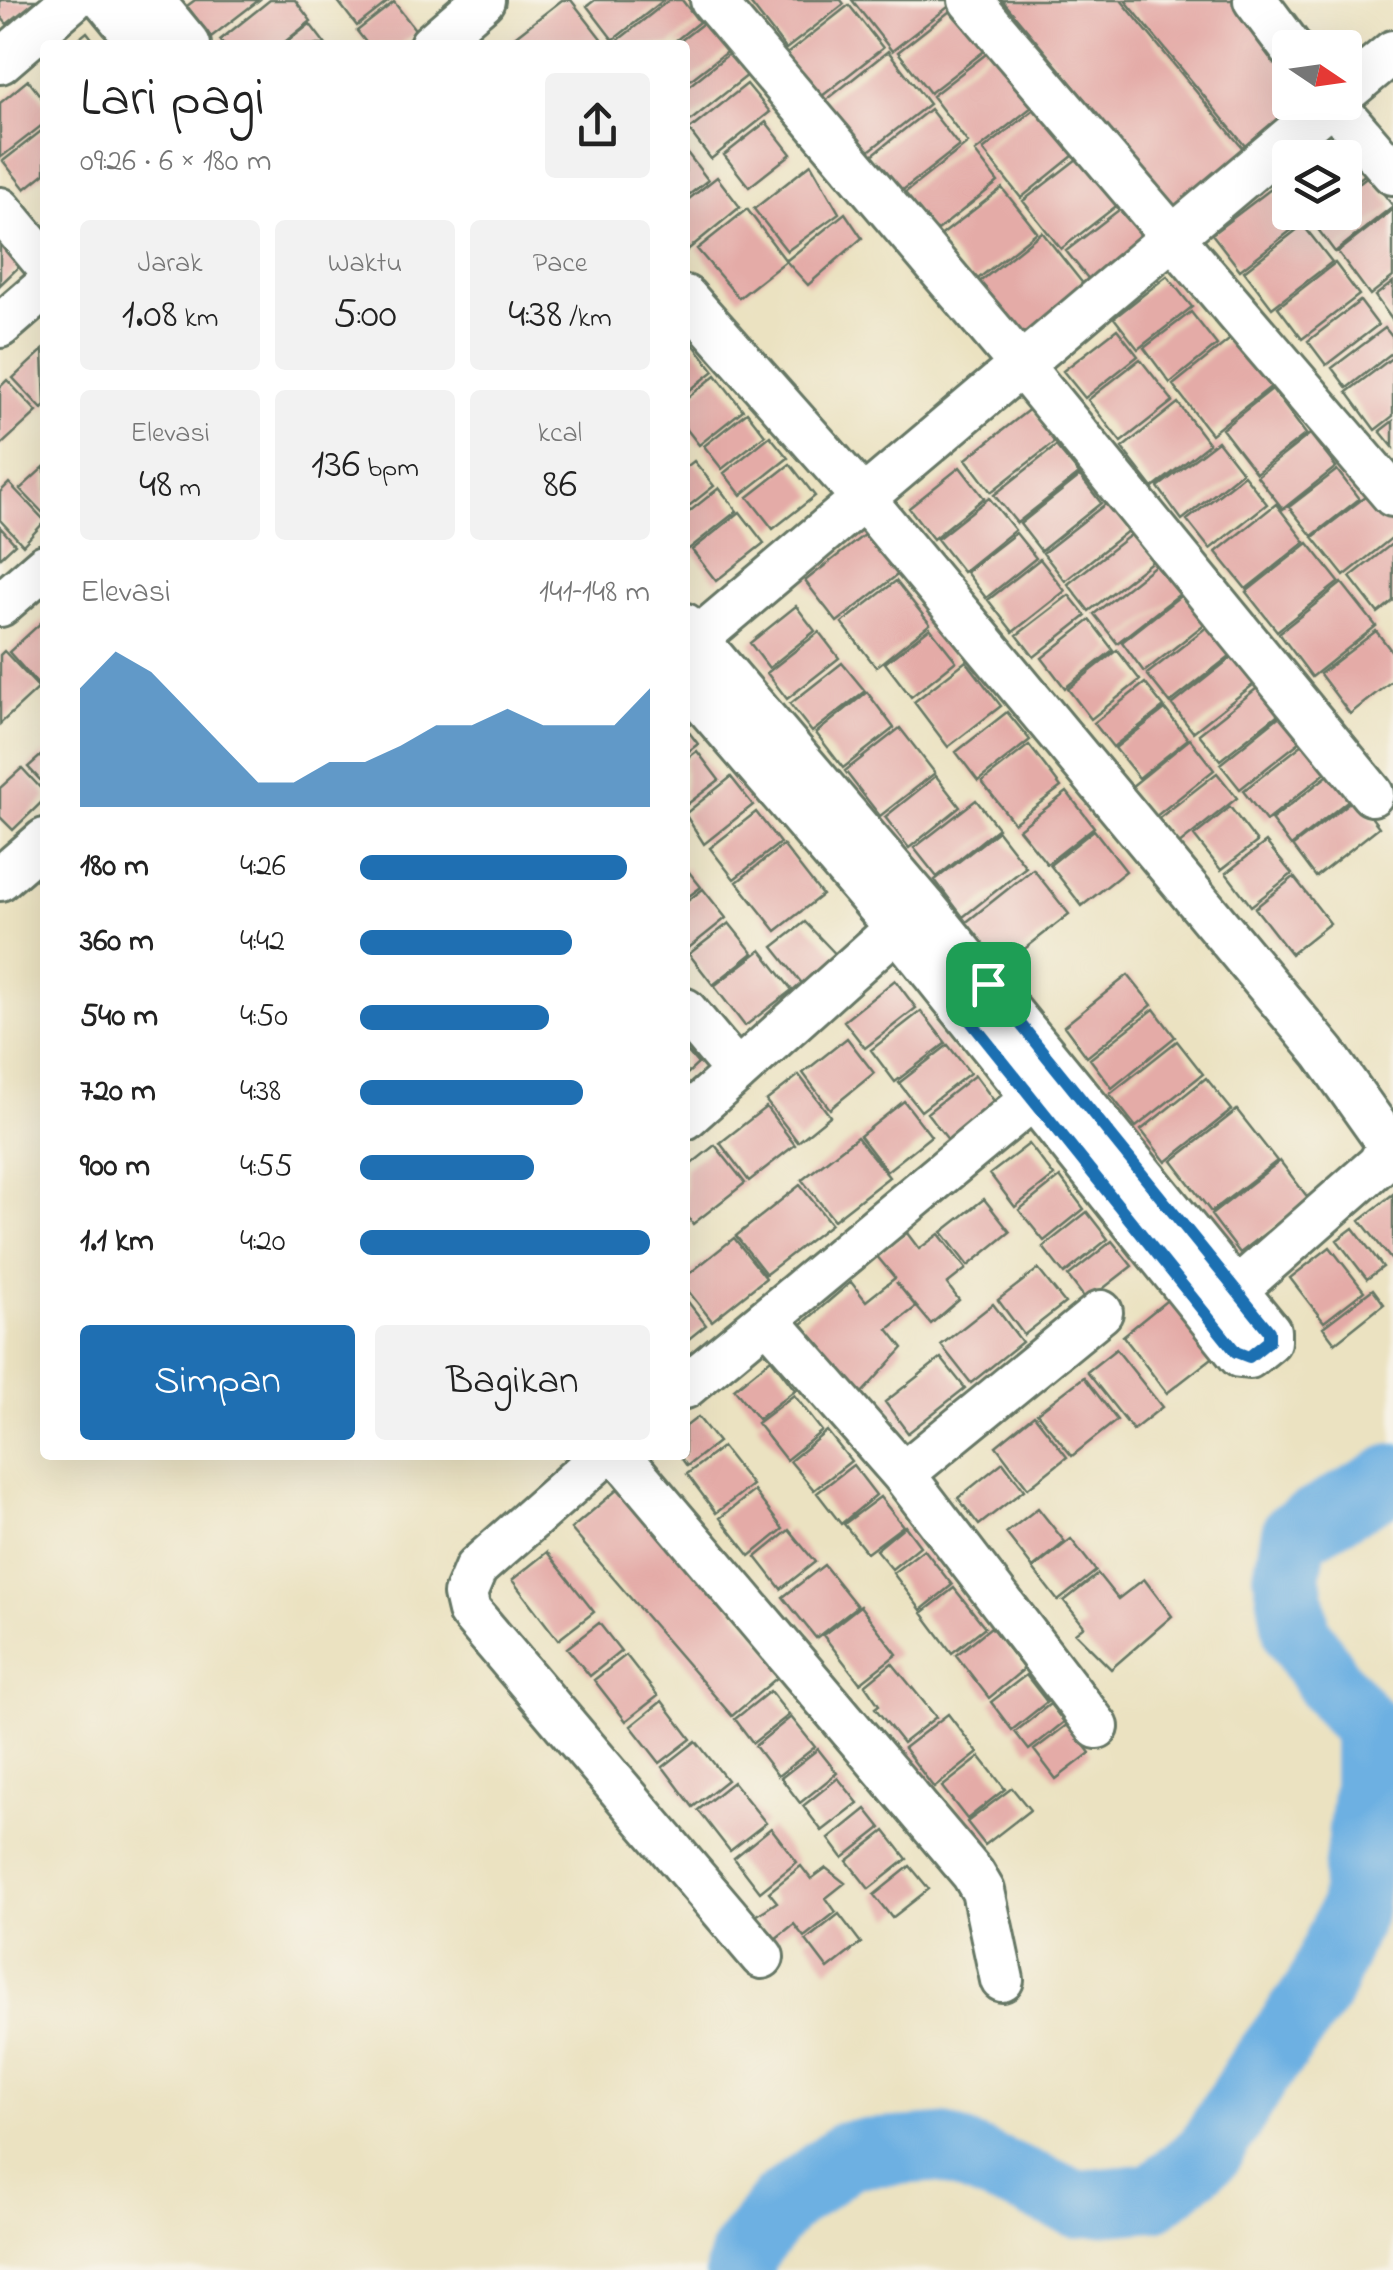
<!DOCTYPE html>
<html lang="id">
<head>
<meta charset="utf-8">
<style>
	:root { --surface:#fff; --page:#f2f2f2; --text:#222; --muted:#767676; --accent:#1f6fb2 }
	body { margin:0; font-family:"Indie Flower",sans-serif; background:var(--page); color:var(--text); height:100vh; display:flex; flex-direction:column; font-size:38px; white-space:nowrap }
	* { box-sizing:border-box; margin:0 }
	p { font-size:32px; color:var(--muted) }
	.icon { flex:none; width:55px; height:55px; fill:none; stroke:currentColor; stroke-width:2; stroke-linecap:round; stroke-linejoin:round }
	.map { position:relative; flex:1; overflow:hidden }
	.side { position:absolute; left:40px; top:40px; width:650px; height:1420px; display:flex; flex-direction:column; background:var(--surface); border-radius:10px; box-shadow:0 10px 40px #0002 }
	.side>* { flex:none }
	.needle { width:65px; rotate:103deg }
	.buttons { position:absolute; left:1272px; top:30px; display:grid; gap:20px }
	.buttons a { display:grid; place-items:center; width:90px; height:90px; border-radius:10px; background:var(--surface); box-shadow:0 10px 40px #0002; font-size:50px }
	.pin { position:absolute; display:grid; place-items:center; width:85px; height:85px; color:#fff; margin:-42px; border-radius:20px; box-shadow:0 5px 15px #0006 }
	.round { display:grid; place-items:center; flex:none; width:105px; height:105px; border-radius:10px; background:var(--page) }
	.summary { display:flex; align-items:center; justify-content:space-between; height:170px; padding:0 40px }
	h1 { font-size:55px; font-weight:600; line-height:75px }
	.metrics { display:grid; grid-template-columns:repeat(3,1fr); gap:15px; height:170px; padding:10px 40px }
	.metrics div { display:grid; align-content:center; border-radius:10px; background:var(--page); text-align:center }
	.metrics b { font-size:42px; font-weight:600 }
	.metrics small { font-size:28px; font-weight:400 }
	.metrics p { font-size:28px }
	.chart { height:280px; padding:20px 40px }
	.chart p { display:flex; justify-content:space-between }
	.chart svg { width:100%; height:180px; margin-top:10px; fill:var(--accent); opacity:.7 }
	.action { display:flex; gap:20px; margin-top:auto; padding:20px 40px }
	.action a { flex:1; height:115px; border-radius:10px; background:var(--accent); color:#fff; font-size:40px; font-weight:600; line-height:115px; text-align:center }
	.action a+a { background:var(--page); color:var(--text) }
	ul { padding:0 40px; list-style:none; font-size:32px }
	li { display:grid; grid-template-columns:160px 120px 1fr; align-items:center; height:75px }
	li i { height:25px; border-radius:12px; background:var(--accent) }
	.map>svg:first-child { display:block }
</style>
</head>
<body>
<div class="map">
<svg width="1393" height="2270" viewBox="0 0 1393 2270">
	<rect width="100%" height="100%" fill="#f7f3e8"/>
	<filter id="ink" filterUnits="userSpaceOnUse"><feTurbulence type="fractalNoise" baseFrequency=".01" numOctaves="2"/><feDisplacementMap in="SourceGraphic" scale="20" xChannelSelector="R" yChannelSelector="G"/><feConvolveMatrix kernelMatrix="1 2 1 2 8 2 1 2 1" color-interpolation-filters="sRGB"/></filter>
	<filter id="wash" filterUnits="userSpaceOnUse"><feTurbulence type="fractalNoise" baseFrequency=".0048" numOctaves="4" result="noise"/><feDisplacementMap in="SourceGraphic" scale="40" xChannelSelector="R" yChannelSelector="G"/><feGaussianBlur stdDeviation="2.25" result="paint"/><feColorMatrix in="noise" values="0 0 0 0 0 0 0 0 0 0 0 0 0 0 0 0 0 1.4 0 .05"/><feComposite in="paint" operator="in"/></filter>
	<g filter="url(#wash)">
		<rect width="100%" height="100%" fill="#ebe2c1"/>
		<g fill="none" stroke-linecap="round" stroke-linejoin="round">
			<!-- river -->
			<path stroke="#6db0e2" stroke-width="68" d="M739,2270L744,2253L782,2204L849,2154L943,2148L1078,2204L1154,2197L1208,2153L1257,2074L1318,1991L1353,1908L1367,1786V1728L1330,1685L1297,1633L1287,1575L1295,1533L1393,1478"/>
		</g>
		<g id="blocks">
			<!-- building -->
			<path fill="#e4aba7" d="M0,0H37L7,24L0,16Z
				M195,0H259L211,37L187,6Z
				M270,0H295L311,21L281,45H224L220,40Z
				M337,0H390L357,26Z
				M562,0H571L606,45H517L512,39Z
				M595,0H664L613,40L587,6Z
				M669,0H682L699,22L670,45H612Z
				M754,0H841L844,4L786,49L750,3Z
				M852,0H957L892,51Z
				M1002,0H1121L1258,167L1190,226Z
				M1125,0H1244L1290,56V102H1310L1250,152Z
				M394,2L417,32L400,45H368L357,31Z
				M959,4L992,45L930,93L898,52Z
				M849,5L883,48L817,100L783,57Z
				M706,21L729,50L685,84V45H675Z
				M310,24L326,45H283Z
				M87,32L97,45H71Z
				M999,44L1042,99L975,152L998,182L933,234L902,195L968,143L932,96Z
				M888,51L929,104L865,154L824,102Z
				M730,53L748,75L685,125V89Z
				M28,80L45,102V123L0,158V103Z
				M747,84L770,112L711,159L689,130Z
				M1042,103L1079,151L1021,198L983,150Z
				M930,109L959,146L899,193L871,156Z
				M766,122L791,154L749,187L724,155Z
				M45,128V173L25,189L3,161Z
				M1340,138L1367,173L1345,190V158H1316Z
				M685,150L708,180L685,198Z
				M1086,152L1124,200L1061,249L1023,201Z
				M811,164L839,213L787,251L754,209Z
				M1369,175L1393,206L1335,252L1311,220L1320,212H1345V194Z
				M717,177L740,207L685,252V202Z
				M1002,188L1037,232L974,282L939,237Z
				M1271,189L1298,225L1240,270L1212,234Z
				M1124,206L1152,242L1095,287L1066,251Z
				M747,209L786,261L739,298L697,249Z
				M1393,209V277L1370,295L1338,252Z
				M845,213L862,238L808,285L786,261Z
				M1303,225L1332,262L1272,308L1244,271Z
				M0,228L28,258L0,285Z
				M1042,232L1088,290L1022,342L977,284Z
				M1335,263L1359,295L1302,339L1278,307Z
				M1167,276L1192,307L1138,349L1114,318Z
				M1393,282V321L1375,296Z
				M1360,301L1378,325L1326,365L1308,341Z
				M1191,312L1217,345L1170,383L1144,348Z
				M1385,328L1393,338V352L1347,388L1332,368Z
				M1117,329L1138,356L1085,398L1063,371Z
				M1239,332L1277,382L1211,434L1173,385Z
				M693,344L714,371L685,394V350Z
				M43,350L45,406L42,409L13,378Z
				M1393,357V416L1375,430L1347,392Z
				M1140,359L1173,401L1121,442L1088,400Z
				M716,375L743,410L699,445L685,427V400Z
				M7,380L37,412L0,446V387Z
				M1272,389L1306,434L1256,473L1222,429Z
				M1178,403L1209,444L1153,488L1122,448Z
				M1031,408L1056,441L991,492L966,459Z
				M747,412L765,435L722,469L704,446Z
				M1393,421V447L1380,431Z
				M1310,434L1336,467L1283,509L1257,476Z
				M770,436L788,458L741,495L724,473Z
				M1218,441L1242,472L1182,520L1158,487Z
				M1056,446L1079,474L1017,523L994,495Z
				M694,461L714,486L685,509V468Z
				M790,464L815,496L773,529L748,497Z
				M45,466V515L20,489Z
				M960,467L984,498L933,539L909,508Z
				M1337,470L1359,499L1312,536L1289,507Z
				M1244,475L1267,504L1210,549L1187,520Z
				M1080,476L1101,503L1041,551L1020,524Z
				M9,483L45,521L23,545L0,520V492Z
				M719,488L737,511L685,552V515Z
				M1374,490L1393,515V537L1344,576L1313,537Z
				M989,498L1015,530L963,572L937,539Z
				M1108,502L1129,530L1065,581L1043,553Z
				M1276,504L1305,542L1246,589L1216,552Z
				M740,512L764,543L716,581L692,550Z
				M0,527L15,544L0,558Z
				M869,531L901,572L837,622L805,581Z
				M1016,533L1036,558L986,598L966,572Z
				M1133,533L1154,560L1089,611L1068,584Z
				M1308,543L1339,582L1277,631L1246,592Z
				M1393,543V601L1378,613L1350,577Z
				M1040,559L1065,591L1013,632L988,600Z
				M1162,560L1185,590L1117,643L1094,614Z
				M896,581L930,624L876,667L842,623Z
				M1342,583L1376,626L1312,677L1279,633Z
				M1184,593L1207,622L1144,672L1122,642Z
				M1069,595L1086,616L1034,657L1017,635Z
				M796,606L815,631L769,668L750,643Z
				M45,619V686L42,689L9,652Z
				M1090,620L1113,650L1065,688L1042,658Z
				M1212,623L1235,652L1170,703L1147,674Z
				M930,628L956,661L911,697L885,663Z
				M1376,631L1393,653V680L1350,714L1320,674Z
				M819,632L839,658L787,699L767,673Z
				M1117,650L1140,680L1091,719L1068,689Z
				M4,651L39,688L0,724V655Z
				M1236,654L1258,681L1193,732L1172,705Z
				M966,661L1001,706L948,747L914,702Z
				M842,663L865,691L812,732L790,704Z
				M1266,681L1286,708L1220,760L1199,734Z
				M1145,683L1164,707L1113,747L1094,723Z
				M867,692L894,728L843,768L816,733Z
				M1165,709L1188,739L1139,778L1115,748Z
				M1286,711L1306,737L1240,789L1220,764Z
				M1007,712L1030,740L978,781L956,752Z
				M685,727L698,744L685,754Z
				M900,728L935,773L880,816L845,771Z
				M1312,737L1334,766L1266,821L1243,791Z
				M1190,739L1214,770L1155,817L1131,787Z
				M1029,745L1061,787L1014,823L982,782Z
				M697,751L719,780L685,806V760Z
				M45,752V785L28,767Z
				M22,768L45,793V799L13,830L0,817V788Z
				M1336,769L1355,795L1291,846L1271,820Z
				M1217,773L1237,798L1178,845L1158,819Z
				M936,776L960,807L909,848L885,817Z
				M731,777L753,805L704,844L685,814Z
				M1067,792L1094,827L1047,864L1019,829Z
				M1356,797L1379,827L1316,877L1293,846Z
				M976,800L998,828L937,877L914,848Z
				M1230,807L1257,842L1221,870L1194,836Z
				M756,812L780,843L734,879L710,848Z
				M1094,830L1126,871L1082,906L1050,865Z
				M998,831L1026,867L963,917L935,880Z
				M1266,842L1292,874L1251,906L1226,873Z
				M783,845L822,895L776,931L737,882Z
				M685,867L701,887L685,899Z
				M1033,869L1069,914L999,969L964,924Z
				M1294,877L1330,923L1291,954L1255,908Z
				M703,889L726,918L685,951V903Z
				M805,922L846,965L808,991L773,947Z
				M729,923L753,953L713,985L689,954Z
				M761,950L792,990L745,1026L714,986Z
				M1128,975L1152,1005L1087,1057L1064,1026Z
				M895,980L916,1008L865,1048L844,1021Z
				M1154,1009L1175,1037L1112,1088L1090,1059Z
				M921,1011L946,1043L895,1082L871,1050Z
				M847,1038L874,1073L830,1109L803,1073Z
				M1177,1041L1203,1074L1136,1127L1110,1094Z
				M948,1045L970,1073L921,1111L899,1083Z
				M685,1049L698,1064L685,1076Z
				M799,1075L830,1116L798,1142L766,1101Z
				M975,1075L1000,1109L953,1146L927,1113Z
				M1206,1078L1232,1110L1166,1162L1141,1130Z
				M904,1101L931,1136L887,1171L860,1136Z
				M766,1107L795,1145L749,1181L720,1143Z
				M1237,1110L1277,1161L1211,1212L1172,1161Z
				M857,1137L889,1177L834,1220L802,1180Z
				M1029,1144L1054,1176L1015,1207L990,1174Z
				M715,1145L745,1183L693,1224L685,1213V1169Z
				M1280,1161L1309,1199L1240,1253L1211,1215Z
				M1060,1177L1084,1209L1044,1241L1019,1210Z
				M800,1185L831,1224L766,1274L736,1236Z
				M1393,1194V1262L1360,1220Z
				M984,1199L1010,1232L968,1266L942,1232Z
				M1087,1212L1108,1239L1064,1274L1043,1247Z
				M1353,1228L1383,1267L1367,1279L1337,1240Z
				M907,1233L919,1249L939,1234L966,1269L947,1284L959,1300L931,1324L896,1282L916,1307L888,1329L903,1348L859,1396L802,1324L851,1282L866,1301L895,1278L876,1255Z
				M734,1238L766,1278L712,1321L685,1287V1277Z
				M1112,1241L1132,1266L1087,1301L1068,1276Z
				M1330,1247L1364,1291L1324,1322L1290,1278Z
				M1038,1269L1065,1303L1024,1335L998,1300Z
				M1373,1289L1384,1304L1335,1343L1323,1327Z
				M1171,1297L1216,1355L1167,1393L1123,1336Z
				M685,1298L706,1325L685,1342Z
				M993,1304L1022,1342L971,1383L941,1345Z
				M1116,1349L1162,1407L1133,1430L1087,1372Z
				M941,1358L965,1388L908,1433L885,1402Z
				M771,1359L795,1390L758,1419L734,1389Z
				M1084,1377L1117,1420L1072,1456L1037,1413Z
				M794,1395L822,1431L786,1460L757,1423Z
				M1034,1415L1067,1457L1028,1488L996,1446Z
				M698,1417L718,1442L687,1466L679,1455H685V1427Z
				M827,1431L851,1461L814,1490L790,1461Z
				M722,1447L752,1485L716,1513L687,1474Z
				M1003,1462L1024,1490L979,1525L958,1498Z
				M853,1465L876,1495L841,1524L817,1493Z
				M625,1483L786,1670L732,1716L571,1529Z
				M754,1491L783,1529L750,1556L720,1518Z
				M880,1497L903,1526L867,1553L844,1524Z
				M1038,1508L1065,1542L1033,1568L1006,1533Z
				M905,1526L920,1546L892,1569L876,1550Z
				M789,1530L815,1562L781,1589L756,1557Z
				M1071,1539L1096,1571L1058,1601L1033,1569Z
				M924,1549L952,1585L921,1610L893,1573Z
				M547,1552L594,1612L558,1640L512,1580Z
				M824,1565L857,1606L816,1638L783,1597Z
				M1098,1574L1118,1599L1144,1579L1172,1616L1111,1669L1075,1633L1084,1626L1064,1601Z
				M954,1588L985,1627L952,1653L922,1613Z
				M860,1606L897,1654L860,1683L823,1635Z
				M599,1623L621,1651L590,1676L567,1648Z
				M991,1627L1024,1669L989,1698L956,1655Z
				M626,1655L658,1696L626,1721L594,1680Z
				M892,1663L936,1717L903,1743L875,1708L879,1705L865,1685Z
				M1026,1675L1047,1702L1012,1730L991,1702Z
				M770,1691L789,1715L753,1743L735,1719Z
				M662,1701L691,1739L660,1763L631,1726Z
				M1050,1704L1064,1722L1029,1750L1015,1732Z
				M948,1714L978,1753L934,1788L904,1748Z
				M791,1717L815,1747L778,1776L755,1746Z
				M1068,1724L1090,1753L1056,1779L1034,1750Z
				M696,1741L727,1780L693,1807L663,1767Z
				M818,1749L837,1773L800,1803L781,1778Z
				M980,1757L1005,1789L967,1819L942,1787Z
				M838,1778L858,1803L822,1831L803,1806Z
				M733,1782L766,1823L730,1851L698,1810Z
				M1012,1788L1030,1810L985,1845L967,1822Z
				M866,1809L881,1828L843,1858L829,1839Z
				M771,1828L797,1862L760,1892L734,1858Z
				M885,1831L907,1859L869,1889L847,1861Z
				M801,1866L811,1879L826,1868L845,1883L826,1898L836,1912L804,1937L794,1924L775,1939L753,1918L777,1902L769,1892Z
				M910,1866L929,1889L892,1918L874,1895Z
				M839,1914L861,1943L828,1969L806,1940Z"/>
		</g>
	</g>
	<g filter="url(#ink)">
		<use href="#blocks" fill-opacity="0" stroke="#667765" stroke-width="2.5"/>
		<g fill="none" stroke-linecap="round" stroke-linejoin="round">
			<defs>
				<path id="street" d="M105,0L142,45
					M152,0L189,45
					M712,0L1021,365L1372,794
					M970,0L1393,495
					M1255,0L1291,48
					M431,45L483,0
					M0,62L72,0
					M1345,92L1393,52
					M1332,102L1393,173
					M0,209L45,263
					M685,297L864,499L1324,1053L1385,1139L1387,1149L1379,1164L1237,1289
					M0,326L45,287
					M0,605L45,566
					M685,625L924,906L1269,1331V1341L1249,1357L1240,1356L897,928L685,681
					M697,639L1332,102
					M0,879L45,840
					M685,1010L737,1072L685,1118
					M737,1072L897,928
					M767,1319L903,1474L1097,1727
					M685,1387L1033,1098
					M604,1455L476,1568L465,1594L469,1611L762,1957
					M619,1455L973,1874L983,1891L1002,1980
					M903,1474L1101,1312"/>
			</defs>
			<!-- street casing -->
			<use href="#street" stroke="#667765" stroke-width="48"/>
			<!-- street -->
			<use href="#street" stroke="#fff" stroke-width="42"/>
		</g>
	</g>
	<g fill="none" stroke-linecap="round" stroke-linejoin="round" filter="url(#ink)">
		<defs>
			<path id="route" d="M988,984L1269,1331V1341L1249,1357L1236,1352L960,1008Z"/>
		</defs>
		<!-- route casing -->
		<use href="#route" stroke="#fff" stroke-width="20"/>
		<!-- route -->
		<use href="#route" stroke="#1f6fb2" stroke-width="12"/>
	</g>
</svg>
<div class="buttons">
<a><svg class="needle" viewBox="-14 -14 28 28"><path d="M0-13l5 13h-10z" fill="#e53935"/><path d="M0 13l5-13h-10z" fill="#767676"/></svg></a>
<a><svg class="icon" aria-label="layers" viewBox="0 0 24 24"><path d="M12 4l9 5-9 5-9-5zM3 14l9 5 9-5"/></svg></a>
</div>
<div class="pin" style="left:988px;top:984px;background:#1e9e55"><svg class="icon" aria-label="arrive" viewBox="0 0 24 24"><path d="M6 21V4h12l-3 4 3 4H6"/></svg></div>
<section class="side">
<div class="summary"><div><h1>Lari pagi</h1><p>09:26 · 6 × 180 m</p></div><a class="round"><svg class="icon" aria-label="share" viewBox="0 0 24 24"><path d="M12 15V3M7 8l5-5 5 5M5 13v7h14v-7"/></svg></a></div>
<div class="metrics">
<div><p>Jarak</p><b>1.08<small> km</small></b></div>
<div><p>Waktu</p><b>5:00</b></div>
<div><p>Pace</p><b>4:38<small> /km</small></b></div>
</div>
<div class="metrics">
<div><p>Elevasi</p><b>48<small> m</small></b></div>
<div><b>136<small> bpm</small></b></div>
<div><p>kcal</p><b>86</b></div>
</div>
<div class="chart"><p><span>Elevasi</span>141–148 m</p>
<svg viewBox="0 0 160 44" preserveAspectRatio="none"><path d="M0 44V15L10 6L20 11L30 20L40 29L50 38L60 38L70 33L80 33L90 29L100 24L110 24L120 20L130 24L140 24L150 24L160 15V44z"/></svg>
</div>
<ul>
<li><b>180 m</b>4:26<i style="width:92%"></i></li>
<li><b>360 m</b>4:42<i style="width:73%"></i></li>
<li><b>540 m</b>4:50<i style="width:65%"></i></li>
<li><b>720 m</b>4:38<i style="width:77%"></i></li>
<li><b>900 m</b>4:55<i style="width:60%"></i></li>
<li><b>1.1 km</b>4:20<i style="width:100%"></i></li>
</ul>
<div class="action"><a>Simpan</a><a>Bagikan</a></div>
</section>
</div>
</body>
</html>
